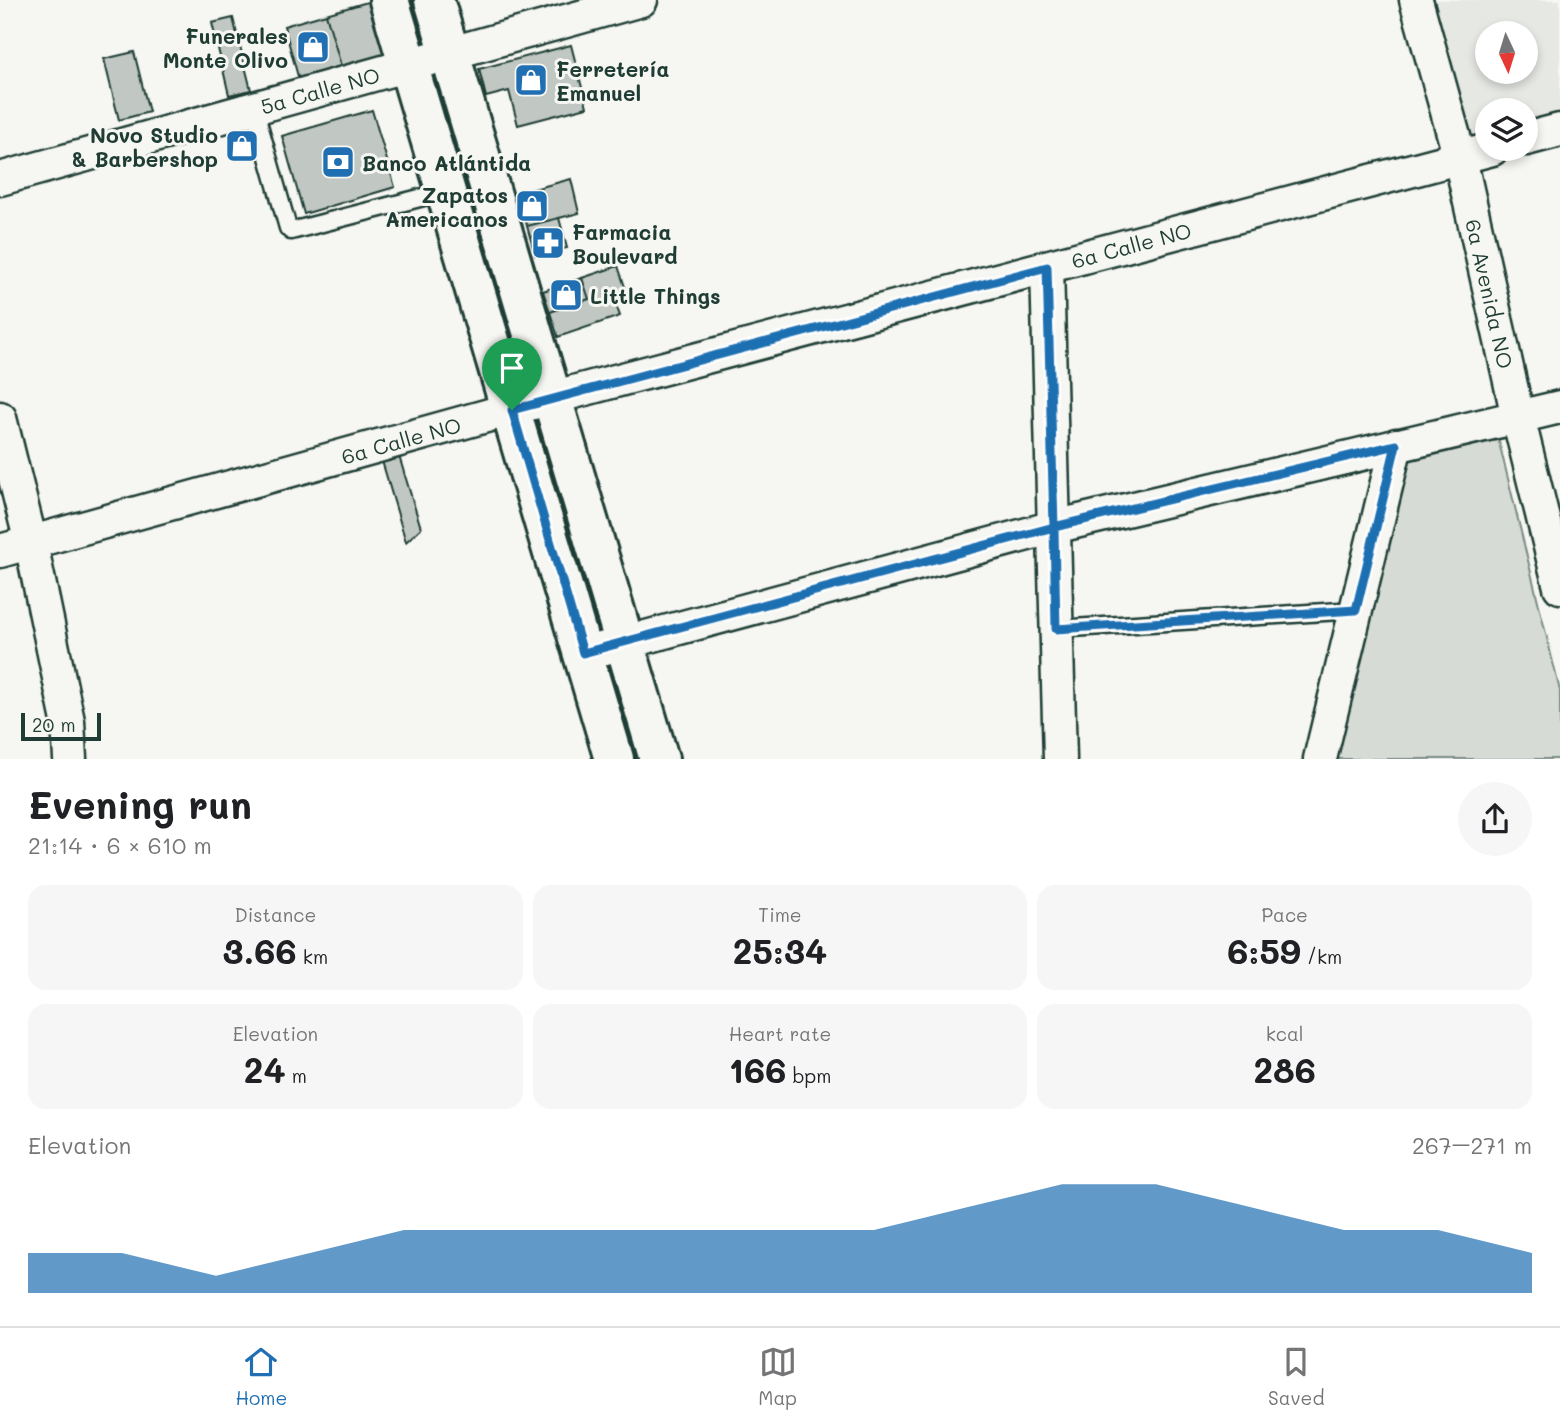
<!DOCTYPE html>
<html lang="en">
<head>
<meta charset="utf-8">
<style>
	:root { --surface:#fff; --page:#f6f6f6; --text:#202124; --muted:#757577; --line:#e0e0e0; --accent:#1f6fb2 }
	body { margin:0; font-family:Mali,sans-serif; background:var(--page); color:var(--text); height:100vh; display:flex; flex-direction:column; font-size:26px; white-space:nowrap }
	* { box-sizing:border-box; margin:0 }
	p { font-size:23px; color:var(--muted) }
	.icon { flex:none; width:38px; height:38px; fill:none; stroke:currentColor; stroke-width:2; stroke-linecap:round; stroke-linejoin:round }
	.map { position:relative; height:759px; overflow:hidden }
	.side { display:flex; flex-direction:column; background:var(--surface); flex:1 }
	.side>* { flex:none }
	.needle { width:46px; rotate:176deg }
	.controls { position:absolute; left:1475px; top:21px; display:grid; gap:14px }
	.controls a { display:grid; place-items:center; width:63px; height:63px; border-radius:50%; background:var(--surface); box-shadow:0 4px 10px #0003; font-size:35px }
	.scale { position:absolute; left:21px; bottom:18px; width:80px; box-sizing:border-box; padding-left:7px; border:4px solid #1f3d34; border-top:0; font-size:19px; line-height:24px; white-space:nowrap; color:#1f3d34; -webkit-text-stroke:5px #f6f6f2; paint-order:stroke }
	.pin { position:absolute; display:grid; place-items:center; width:60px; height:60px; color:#fff; margin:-72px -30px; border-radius:50% 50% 50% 0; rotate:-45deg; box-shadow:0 0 7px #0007 }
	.pin .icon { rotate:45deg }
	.round { display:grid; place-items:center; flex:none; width:74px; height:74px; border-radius:37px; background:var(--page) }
	.overview { display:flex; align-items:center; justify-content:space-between; height:119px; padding:0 28px }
	h1 { font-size:38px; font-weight:700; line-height:52px }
	.metrics { display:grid; grid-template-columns:repeat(3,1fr); gap:10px; height:119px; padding:7px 28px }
	.metrics div { display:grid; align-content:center; border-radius:18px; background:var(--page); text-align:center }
	.metrics b { font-size:35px; font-weight:700 }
	.metrics small { font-size:19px; font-weight:400 }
	.metrics p { font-size:19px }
	.chart { height:196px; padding:14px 28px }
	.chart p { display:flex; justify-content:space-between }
	.chart svg { width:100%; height:126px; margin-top:7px; fill:var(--accent); opacity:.7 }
	.menu { display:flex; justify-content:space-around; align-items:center; height:98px; border-top:2px solid var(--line); background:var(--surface); font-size:19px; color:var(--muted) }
	.menu a { display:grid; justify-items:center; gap:4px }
	.menu .selected { color:var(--accent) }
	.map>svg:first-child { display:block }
</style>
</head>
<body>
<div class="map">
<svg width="1560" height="759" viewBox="0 0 1560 759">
	<rect width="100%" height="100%" fill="#f6f6f2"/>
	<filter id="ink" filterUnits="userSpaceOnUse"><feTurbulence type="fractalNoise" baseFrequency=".0143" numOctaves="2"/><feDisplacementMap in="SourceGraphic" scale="14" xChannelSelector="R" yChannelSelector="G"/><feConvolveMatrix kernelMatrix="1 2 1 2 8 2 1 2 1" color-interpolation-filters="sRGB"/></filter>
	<g filter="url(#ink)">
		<!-- built -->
		<path fill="#e6e8e4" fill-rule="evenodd" d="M1424,0H1560V115L1526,124V110H1488L1487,135L1462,142ZM1488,33H1526V72H1488Z"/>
		<!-- green -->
		<path fill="#d6dbd6" stroke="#7a8c85" stroke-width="2" d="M1498,438L1560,691V759H1331L1396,460Z"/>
		<!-- building -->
		<path fill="#c1c8c3" stroke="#1f3d34" stroke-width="2" d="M371,1L385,51L382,57L342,69L326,14Z
			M326,14L342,69L299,80L284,26Z
			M233,18L251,90L229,95L212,23Z
			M571,45L587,107L518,125L509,91L486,97L479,69Z
			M134,52L149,112L119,120L104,59Z
			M372,110L395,187L304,214L282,136Z
			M571,179L579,213L527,226L519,193Z
			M559,218L562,229L530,237L527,226Z
			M562,229L567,248L535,255L530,237Z
			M618,266L626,290L612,294L620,316L558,337L550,312L589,299L582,278Z
			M582,278L589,299L550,312L543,291Z
			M399,456L421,528L406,542L382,461Z"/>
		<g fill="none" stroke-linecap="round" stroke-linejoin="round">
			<defs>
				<path id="lane" d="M254,107L288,228L291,231L447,191
					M1057,629L1356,610"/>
				<g id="street">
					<path id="s1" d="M1416,0L1460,158L1518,417L1560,587"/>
					<path d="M1526,139L1560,130"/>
					<path id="s2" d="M0,179L641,0"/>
					<path d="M1047,267L1060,759"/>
					<path d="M0,418L31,543L68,721L70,759"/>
					<path id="s3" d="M0,551L551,398L1492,149"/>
					<path d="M583,654L1054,527L1560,407"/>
					<path d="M1320,759L1396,445"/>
				</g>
				<path id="secondary" d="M389,0L614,759
					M434,0L659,759"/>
			</defs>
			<!-- lane casing -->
			<use href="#lane" stroke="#1f3d34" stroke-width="21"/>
			<!-- street casing -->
			<use href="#street" stroke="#1f3d34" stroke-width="37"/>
			<!-- secondary casing -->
			<use href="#secondary" stroke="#1f3d34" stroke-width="44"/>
			<!-- lane -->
			<use href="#lane" stroke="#f6f6f2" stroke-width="16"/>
			<!-- street -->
			<use href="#street" stroke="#f6f6f2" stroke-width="32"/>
			<!-- secondary -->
			<use href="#secondary" stroke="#f6f6f2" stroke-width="38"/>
		</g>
	</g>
	<g fill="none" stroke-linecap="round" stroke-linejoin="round" filter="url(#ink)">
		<defs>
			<path id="route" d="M512,410L583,653L1054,527L1056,629L1356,610L1396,445L1054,527L1047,267L512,410"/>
		</defs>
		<!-- route casing -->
		<use href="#route" stroke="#fff" stroke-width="14"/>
		<!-- route -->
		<use href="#route" stroke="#1f6fb2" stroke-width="9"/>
	</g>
	<!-- icons -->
	<defs>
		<symbol id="shop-square" viewBox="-11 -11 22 22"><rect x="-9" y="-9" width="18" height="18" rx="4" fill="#1f6fb2" stroke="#f6f6f2"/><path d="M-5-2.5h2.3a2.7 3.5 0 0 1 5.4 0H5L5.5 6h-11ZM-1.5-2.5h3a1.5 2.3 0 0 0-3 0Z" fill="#fff"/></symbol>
		<symbol id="bank-square" viewBox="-11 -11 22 22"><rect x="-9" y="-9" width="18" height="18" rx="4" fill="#1f6fb2" stroke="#f6f6f2"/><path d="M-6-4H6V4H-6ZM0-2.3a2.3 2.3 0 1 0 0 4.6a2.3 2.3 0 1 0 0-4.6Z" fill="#fff"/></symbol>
		<symbol id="pharmacy-square" viewBox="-11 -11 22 22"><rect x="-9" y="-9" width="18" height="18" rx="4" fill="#1f6fb2" stroke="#f6f6f2"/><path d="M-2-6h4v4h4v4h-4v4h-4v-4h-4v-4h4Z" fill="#fff"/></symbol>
	</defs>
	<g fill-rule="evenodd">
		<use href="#shop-square" x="294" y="28" width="38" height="38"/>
		<use href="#shop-square" x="512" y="61" width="38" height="38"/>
		<use href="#shop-square" x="223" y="127" width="38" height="38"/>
		<use href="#bank-square" x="319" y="143" width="38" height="38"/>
		<use href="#shop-square" x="513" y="187" width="38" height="38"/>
		<use href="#pharmacy-square" x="529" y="224" width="38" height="38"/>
		<use href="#shop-square" x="547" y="276" width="38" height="38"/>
	</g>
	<g text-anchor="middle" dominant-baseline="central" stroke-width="6" stroke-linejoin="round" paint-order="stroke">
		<!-- poi labels -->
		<g font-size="21" font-weight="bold" fill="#1f3d34" stroke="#f6f6f2" text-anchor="start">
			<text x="288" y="35" text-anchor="end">Funerales<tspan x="288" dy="24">Monte Olivo</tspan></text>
			<text x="556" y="68">Ferretería<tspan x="556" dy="24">Emanuel</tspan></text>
			<text x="218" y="134" text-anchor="end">Novo Studio<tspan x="218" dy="24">&amp; Barbershop</tspan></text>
			<text x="362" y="162">Banco Atlántida</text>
			<text x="508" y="194" text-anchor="end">Zapatos<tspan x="508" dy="24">Americanos</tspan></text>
			<text x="572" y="231">Farmacia<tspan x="572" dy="24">Boulevard</tspan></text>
			<text x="590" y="295">Little Things</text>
		</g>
		<!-- street labels -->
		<g font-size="21" fill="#1f3d34" stroke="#f6f6f2">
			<text stroke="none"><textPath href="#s2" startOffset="332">5a Calle NO</textPath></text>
			<text stroke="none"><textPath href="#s3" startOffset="1172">6a Calle NO</textPath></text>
			<text stroke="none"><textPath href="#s1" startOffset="303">6a Avenida NO</textPath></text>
			<text stroke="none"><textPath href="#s3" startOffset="416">6a Calle NO</textPath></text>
		</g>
	</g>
</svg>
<div class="controls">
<a><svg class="needle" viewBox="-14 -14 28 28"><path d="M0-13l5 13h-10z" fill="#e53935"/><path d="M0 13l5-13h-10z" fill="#757577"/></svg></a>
<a><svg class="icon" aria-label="layers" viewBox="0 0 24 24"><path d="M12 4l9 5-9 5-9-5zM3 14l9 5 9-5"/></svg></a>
</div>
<div class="scale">20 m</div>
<div class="pin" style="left:512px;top:410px;background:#1e9e55"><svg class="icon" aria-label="arrive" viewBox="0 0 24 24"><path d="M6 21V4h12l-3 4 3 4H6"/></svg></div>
</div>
<section class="side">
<div class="overview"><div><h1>Evening run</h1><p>21:14 · 6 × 610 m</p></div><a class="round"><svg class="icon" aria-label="share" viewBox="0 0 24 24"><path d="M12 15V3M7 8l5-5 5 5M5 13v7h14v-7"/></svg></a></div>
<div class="metrics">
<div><p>Distance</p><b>3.66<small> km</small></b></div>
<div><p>Time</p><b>25:34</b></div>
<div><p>Pace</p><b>6:59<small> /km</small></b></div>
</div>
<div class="metrics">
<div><p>Elevation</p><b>24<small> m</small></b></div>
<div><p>Heart rate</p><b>166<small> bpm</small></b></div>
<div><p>kcal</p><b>286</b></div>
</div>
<div class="chart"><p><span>Elevation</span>267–271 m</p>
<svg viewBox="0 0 160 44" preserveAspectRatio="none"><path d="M0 44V30L10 30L20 38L30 30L40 22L50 22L60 22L70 22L80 22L90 22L100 14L110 6L120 6L130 14L140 22L150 22L160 30V44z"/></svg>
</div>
</section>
<nav class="menu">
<a class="selected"><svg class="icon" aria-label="home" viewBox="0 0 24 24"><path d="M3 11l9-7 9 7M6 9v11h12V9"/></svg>Home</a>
<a><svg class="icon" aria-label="map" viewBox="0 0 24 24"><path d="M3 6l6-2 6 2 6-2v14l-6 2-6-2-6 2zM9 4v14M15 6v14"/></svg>Map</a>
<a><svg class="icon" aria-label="saved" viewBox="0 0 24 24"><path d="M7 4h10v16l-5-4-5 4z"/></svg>Saved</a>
</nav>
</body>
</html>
